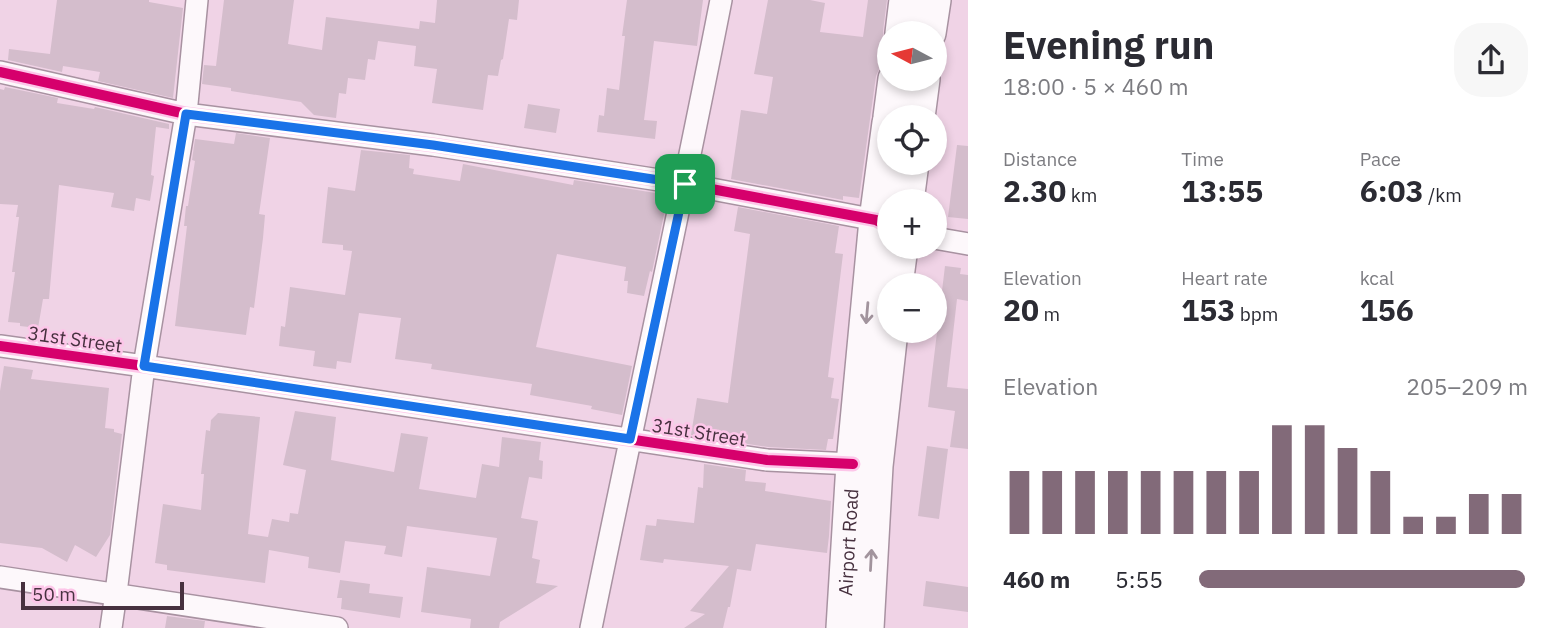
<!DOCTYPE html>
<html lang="en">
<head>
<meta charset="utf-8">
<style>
	:root { --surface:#fff; --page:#f7f7f7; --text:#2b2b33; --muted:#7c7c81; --accent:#826a79 }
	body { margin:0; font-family:"IBM Plex Sans",sans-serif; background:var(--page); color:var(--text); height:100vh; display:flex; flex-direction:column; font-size:26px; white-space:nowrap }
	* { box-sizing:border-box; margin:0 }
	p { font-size:23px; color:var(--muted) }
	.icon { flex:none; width:38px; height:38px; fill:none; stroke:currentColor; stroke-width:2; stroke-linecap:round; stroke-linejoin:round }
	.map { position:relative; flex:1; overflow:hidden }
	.sheet { display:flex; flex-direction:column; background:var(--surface); width:595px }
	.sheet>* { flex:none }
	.needle { width:46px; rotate:277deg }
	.buttons { position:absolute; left:877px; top:21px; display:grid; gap:14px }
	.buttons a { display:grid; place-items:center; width:70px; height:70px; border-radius:50%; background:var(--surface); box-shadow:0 4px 10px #0003; font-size:35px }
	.scale { position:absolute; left:21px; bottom:18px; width:163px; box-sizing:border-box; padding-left:7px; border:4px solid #47313f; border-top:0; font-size:19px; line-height:24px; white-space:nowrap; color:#47313f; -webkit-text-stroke:5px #fdc6e9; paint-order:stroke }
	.pin { position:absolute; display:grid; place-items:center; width:60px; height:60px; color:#fff; margin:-30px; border-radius:14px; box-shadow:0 4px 10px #0006 }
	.round { display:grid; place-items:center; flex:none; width:74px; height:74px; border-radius:28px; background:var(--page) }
	.headline { display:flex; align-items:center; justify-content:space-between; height:119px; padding:0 35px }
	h1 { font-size:38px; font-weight:800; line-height:52px }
	.metrics { display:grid; grid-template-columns:repeat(3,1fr); gap:10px; height:119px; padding:7px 35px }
	.metrics div { display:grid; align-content:center }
	.metrics b { font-size:30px; font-weight:800 }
	.metrics small { font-size:19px; font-weight:400 }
	.metrics p { font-size:19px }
	.chart { height:196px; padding:14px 35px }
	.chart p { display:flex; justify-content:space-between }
	.chart svg { width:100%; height:126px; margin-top:7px; stroke:var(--accent); stroke-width:6 }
	ul { padding:0 35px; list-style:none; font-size:23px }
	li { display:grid; grid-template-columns:112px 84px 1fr; align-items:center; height:52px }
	li i { height:18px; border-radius:9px; background:var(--accent) }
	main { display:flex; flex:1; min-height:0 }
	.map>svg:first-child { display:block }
</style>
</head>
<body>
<main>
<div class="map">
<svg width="968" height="628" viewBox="0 0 968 628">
	<rect width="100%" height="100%" fill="#f0d3e6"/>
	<!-- building -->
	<path fill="#d4bdcc" d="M57,0H149V2L183,8L173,98L98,81L100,72L63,66L62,72L8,60L9,49L50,54Z
		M224,0H294L288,44L322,50L326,17L419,29L420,21L435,23L437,0H519L517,20L509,19L503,59L501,60L498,76L488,75L483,110L432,103L437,69L414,66L416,46L378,41L375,60L368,59L365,80L348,78L346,94L339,93L336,118L314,115L301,102L231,91V88L202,84L204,65L216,66Z
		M627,0H703L697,46L654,41L644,120L657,121L655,139L597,132L599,115L604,116L607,88L619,90L625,36H622Z
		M768,0H810L825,3L820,32L863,37L868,0H887L883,31L884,40L889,47L888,61L880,67L876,76L859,198L843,196V200L731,179L741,110L767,114L773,77L754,74Z
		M5,87L58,98L57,103L94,109L95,107L169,124V129L156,127L151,175L154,176L150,201L136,198L134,211L111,207L114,193L59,185L49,299H43L38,328L20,326V323L8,322L15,272H12L19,217H16L18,205L0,204V89L4,90Z
		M528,104L560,109L556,133L524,128Z
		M236,133L270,138L259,214L265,215L263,238L254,308L250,307L246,335L175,326L187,226H184L186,206H188L195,161L192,160L195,139L234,144Z
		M957,145L968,146V219L948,217Z
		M361,150L410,155L409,168L414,169L413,174L460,181L463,164L573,185L574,180L668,195L652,272L650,271L644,296L627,293L628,281H624L626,267L557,254L536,347L632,366L622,415L591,409L592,406L530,395L532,384L431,369L432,364L395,359L401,318L359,313L351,363L337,361L336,369L313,366L315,351L279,346L281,326L285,327L290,287L345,295L352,251L343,250V245L322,243L328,187L355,191Z
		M738,207L839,226L835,253L843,254L828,377L834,378L831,398L839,399L833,439H828L826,450L768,447L691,435L697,398L728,403L750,234L734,231Z
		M945,266L961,268L960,274L968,275V301L957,299L947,387L968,389V449L950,447L955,411L928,407Z
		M4,366L33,370L31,379L109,388L105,428L114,429V432L122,434L110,535L96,557L75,545L67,562L42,548L0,543V391Z
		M295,411L336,417L331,460L394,472L401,433L428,437L419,489L476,498L482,464L499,467L502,437L541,442L539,460L543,461L542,479L529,477L521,518L538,521L532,558L540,560L536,583L558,586L500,622L499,628H470L471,619L421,612L427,567L490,576L497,538L407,526L402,557L384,554L386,546L345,541L340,573L308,568L309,557L269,550L265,583L167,570V565L155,563L163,504L201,510L204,474H201L206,430L210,431L211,420L218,413L260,417L248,534L268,537L272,519L289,522L290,513L298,514L306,470L283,465Z
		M927,446L948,449L939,519L918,516Z
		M704,464L746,470L745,481L766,483L765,491L831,501L829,536L827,553L756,544L751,571L737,569L730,607H728L723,628H684L705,614L690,611L729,566L664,559L663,563L640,560L646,525L656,526L657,519L694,523L698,487L703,488Z
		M340,580L370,584L369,593L403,597L400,618L341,609L342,598H337Z
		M926,581L968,587V612L923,606Z
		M167,616L205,621L204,628H165Z"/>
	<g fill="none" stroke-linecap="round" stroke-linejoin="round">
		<defs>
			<path id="street" d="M0,72L186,114L433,145L685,184L876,220L887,225
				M934,238L968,244
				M0,346L144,366L767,460L853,464
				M0,577L337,628
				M111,628L116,593L144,366L186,114L197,0
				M591,628C634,418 680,210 721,0"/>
			<g id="primary">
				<path d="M902,33L906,0"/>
				<path d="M929,33L934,0"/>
				<path d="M890,117L895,79"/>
				<path d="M918,117L923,79"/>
				<path d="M907,201L912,163"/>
				<path d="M896,285L901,247"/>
				<path id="s1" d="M843,628L853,464L876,220L889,123"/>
				<path d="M867,628L876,466L891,331"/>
			</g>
		</defs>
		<!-- street casing -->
		<use href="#street" stroke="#a892a1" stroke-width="24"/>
		<!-- primary casing -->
		<use href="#primary" stroke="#a892a1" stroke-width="36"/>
		<!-- street -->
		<use href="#street" stroke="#fdf8fb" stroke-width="21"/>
		<!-- primary -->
		<use href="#primary" stroke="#fdf8fb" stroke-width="33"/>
		<defs>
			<path id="cycleway" d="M0,72L186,114L433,145L685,184L876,220L889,227
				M0,346L144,366L767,460L853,464"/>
		</defs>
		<!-- cycleway casing -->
		<use href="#cycleway" stroke="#fdc6e9" stroke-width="15"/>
		<!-- cycleway -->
		<use href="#cycleway" stroke="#d6006c" stroke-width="10"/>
	</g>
	<!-- one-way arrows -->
	<defs><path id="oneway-shaft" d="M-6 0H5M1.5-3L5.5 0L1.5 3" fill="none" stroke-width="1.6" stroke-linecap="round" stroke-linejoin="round" transform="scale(1.75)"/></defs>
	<g stroke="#a2949d">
		<use href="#oneway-shaft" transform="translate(867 313) rotate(95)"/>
		<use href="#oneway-shaft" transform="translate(871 560) rotate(-87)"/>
	</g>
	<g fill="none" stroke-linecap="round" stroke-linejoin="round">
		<defs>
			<path id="route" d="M186,114L433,145L685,184L630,439L144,366Z"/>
		</defs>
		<!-- route casing -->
		<use href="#route" stroke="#fff" stroke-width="14"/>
		<!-- route -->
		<use href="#route" stroke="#1a73e8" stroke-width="9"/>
	</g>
	<g text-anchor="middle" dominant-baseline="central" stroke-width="5" stroke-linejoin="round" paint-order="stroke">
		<!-- street labels -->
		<g font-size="19" fill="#47313f" stroke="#fdc6e9">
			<text transform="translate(75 339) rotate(8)">31st Street</text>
			<text transform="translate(699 432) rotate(9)">31st Street</text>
			<text stroke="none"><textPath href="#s1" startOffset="86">Airport Road</textPath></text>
		</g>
	</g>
</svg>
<div class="buttons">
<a><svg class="needle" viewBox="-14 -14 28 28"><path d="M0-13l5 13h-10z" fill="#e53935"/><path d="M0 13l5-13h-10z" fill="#7c7c81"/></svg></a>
<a><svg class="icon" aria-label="locate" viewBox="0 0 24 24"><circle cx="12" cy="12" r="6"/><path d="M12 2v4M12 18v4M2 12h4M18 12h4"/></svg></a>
<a>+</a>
<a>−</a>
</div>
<div class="scale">50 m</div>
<div class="pin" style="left:685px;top:184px;background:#1e9e55"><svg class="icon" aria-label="arrive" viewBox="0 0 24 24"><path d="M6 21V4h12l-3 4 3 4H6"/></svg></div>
</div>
<section class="sheet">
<div class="headline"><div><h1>Evening run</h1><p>18:00 · 5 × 460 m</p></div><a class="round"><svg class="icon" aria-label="share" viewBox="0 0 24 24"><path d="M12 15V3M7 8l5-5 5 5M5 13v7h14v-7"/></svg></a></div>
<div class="metrics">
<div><p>Distance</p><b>2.30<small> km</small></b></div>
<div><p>Time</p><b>13:55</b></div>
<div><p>Pace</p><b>6:03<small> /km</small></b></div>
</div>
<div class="metrics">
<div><p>Elevation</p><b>20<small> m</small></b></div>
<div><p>Heart rate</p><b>153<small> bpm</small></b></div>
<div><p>kcal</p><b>156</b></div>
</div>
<div class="chart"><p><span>Elevation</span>205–209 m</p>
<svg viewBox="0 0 160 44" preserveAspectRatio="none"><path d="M5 44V22M15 44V22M25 44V22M35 44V22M45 44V22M55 44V22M65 44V22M75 44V22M85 44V6M95 44V6M105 44V14M115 44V22M125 44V38M135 44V38M145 44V30M155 44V30"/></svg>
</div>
<ul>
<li><b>460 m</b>5:55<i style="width:99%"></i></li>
</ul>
</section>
</main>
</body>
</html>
